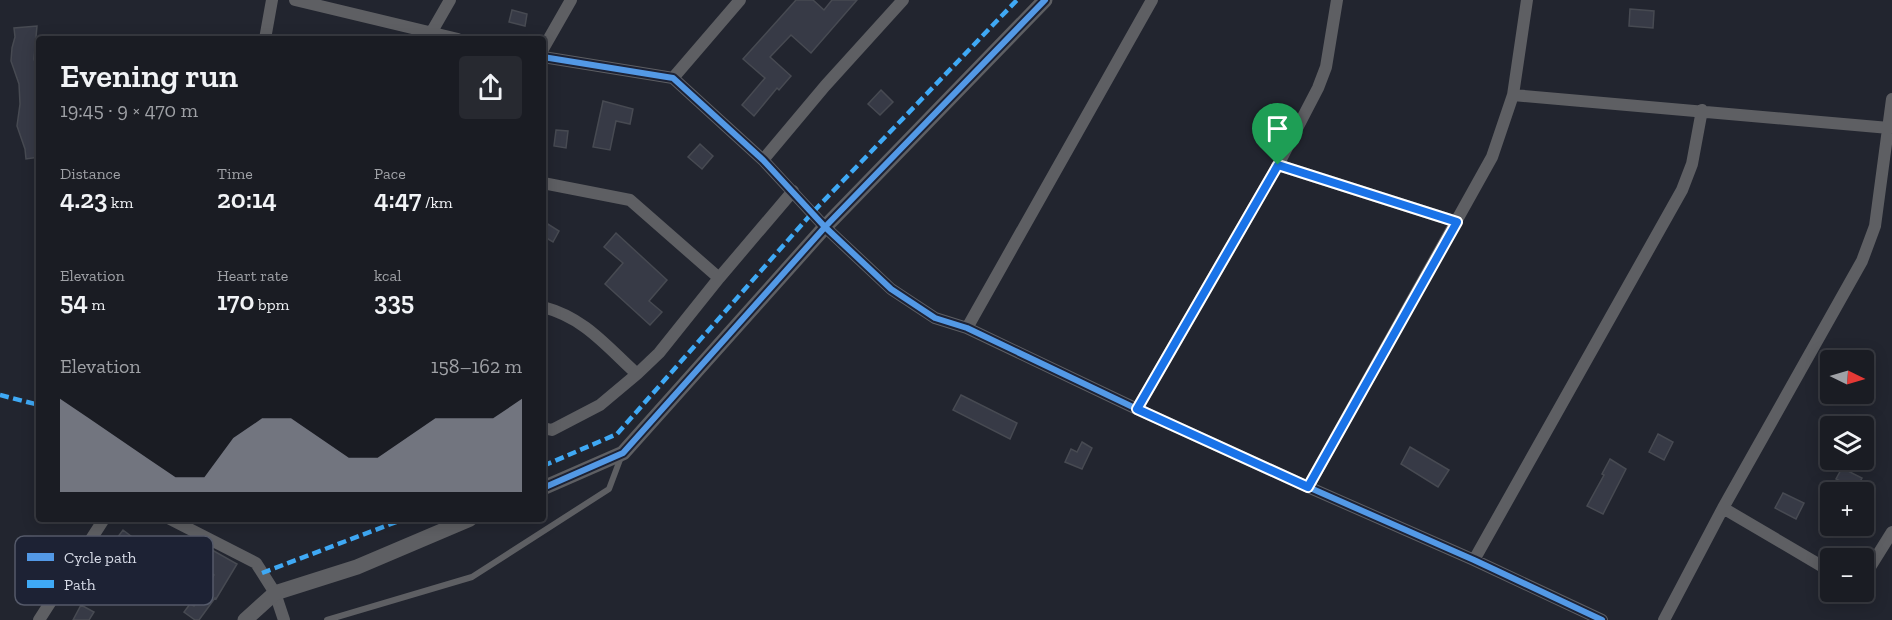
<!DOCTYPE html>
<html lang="en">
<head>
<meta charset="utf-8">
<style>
	:root { --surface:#1a1c23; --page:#272930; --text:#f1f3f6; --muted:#9fa1a6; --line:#383a41; --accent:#989ba7 }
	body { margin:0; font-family:"Zilla Slab",serif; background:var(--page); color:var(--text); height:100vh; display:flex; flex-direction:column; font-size:22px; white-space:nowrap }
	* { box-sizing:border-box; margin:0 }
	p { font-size:20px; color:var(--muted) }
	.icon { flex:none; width:33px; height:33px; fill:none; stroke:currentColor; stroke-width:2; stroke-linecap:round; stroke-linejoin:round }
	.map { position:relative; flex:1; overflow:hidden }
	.details { position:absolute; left:36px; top:36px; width:510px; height:486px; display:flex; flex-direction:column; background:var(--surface); border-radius:6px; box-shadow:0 3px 15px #0003,0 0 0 2px var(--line) }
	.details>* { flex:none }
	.needle { width:39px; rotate:95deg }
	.fabs { position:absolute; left:1820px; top:350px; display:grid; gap:12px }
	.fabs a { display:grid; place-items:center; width:54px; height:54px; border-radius:6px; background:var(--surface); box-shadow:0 3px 15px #0003,0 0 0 2px var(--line); font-size:30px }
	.pin { position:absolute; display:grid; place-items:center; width:51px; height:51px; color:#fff; margin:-62px -26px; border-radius:50% 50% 50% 0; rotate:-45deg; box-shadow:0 0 6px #0007 }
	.pin .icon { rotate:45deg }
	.round { display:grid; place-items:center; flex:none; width:63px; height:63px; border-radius:6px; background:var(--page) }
	.summary { display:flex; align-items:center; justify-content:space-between; height:102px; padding:0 24px }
	h1 { font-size:33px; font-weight:600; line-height:45px }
	.metrics { display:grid; grid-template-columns:repeat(3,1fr); gap:9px; height:102px; padding:6px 24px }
	.metrics div { display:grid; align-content:center }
	.metrics b { font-size:26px; font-weight:600 }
	.metrics small { font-size:16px; font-weight:400 }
	.metrics p { font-size:16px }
	.chart { height:168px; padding:12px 24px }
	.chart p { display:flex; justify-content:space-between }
	.chart svg { width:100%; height:108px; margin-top:6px; fill:var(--accent); opacity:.7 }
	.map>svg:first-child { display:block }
</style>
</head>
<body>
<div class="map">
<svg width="1892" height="620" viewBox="0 0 1892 620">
	<rect width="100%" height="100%" fill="#22252f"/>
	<!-- building -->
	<path fill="#373a46" stroke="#474a52" stroke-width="1.5" d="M796,0H813L824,10L832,0H857L811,53L791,35L770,57L791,76L779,90L777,88L754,116L742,105L765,78L743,59Z
		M1630,9L1654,11L1653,28L1629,26Z
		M512,10L527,14L525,26L509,22Z
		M37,26L34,59L39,77V157L26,159L25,149L17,126L20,104L19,84L11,61L12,48L15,37L14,28Z
		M881,90L893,102L880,115L868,104Z
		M603,101L633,109L630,124L616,121L610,150L593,147Z
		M556,130L568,131L566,148L554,146Z
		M700,144L713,156L702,169L688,157Z
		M543,221L559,231L553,242L543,236Z
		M616,233L667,280L649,301L662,312L650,325L605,284L623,263L604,247Z
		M961,395L1017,423L1010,439L953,410Z
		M1658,434L1673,442L1664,460L1649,452Z
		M1082,442L1092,448L1082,469L1065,462L1071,449L1077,452Z
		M1410,447L1449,470L1438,487L1401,464Z
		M1610,459L1626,469L1603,514L1587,506L1604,475L1602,474Z
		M1842,468L1862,478L1856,489L1836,479Z
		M1783,493L1804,503L1796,519L1775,508Z
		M123,530L136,540L106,580L93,570Z
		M205,546L237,564L216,599L215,598L199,620H195L184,612L190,604L194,606L214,575L195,563Z
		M81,605L94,612L89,620H73Z"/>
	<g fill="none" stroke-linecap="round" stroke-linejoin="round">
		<!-- service -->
		<path stroke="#5e5f63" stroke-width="6" d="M327,620L472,577L609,489L621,457"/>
		<!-- minor -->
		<path stroke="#5e5f63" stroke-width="12" d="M295,0L458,39
			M431,33L450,0
			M265,39L272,0
			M543,49L571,0
			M543,57L673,78L763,160L825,227L891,289L935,318L967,328L1137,409L1308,487L1474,560L1602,620
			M673,78L740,0
			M1513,95L1889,128
			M763,160L825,86L903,0
			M1278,165L1457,222
			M543,183L630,200L719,278
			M543,307C585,318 606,346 637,374L600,405L552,430L543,428
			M967,328L1152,0
			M637,374L659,353L719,278L793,191
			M1137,409L1278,165L1318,88L1326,67L1337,0
			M1308,487L1492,157L1513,95L1527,0
			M1723,508L1830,571
			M170,519L256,563L275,593L284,620
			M1474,560L1682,190L1692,164L1702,110
			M1863,575L1867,572L1892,532
			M39,620L104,519
			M1664,620L1723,508L1862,261L1875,226L1892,99"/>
		<!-- tertiary -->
		<path stroke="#5e5f63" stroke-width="15" d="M543,488L623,453L825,227L1045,0
			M245,620L275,593L357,567L470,519"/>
		<!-- quiet -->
		<path stroke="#3fa9f5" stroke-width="4.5" stroke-dasharray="9 4.5" stroke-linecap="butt" d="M0,395L39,405
			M543,466L617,434L812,213L1017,0
			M262,573L404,519"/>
		<defs>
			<path id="cycleway" d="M543,57L673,78L763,160L825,227L891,289L935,318L967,328L1137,409L1308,487L1474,560L1602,620
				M543,488L623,453L825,227L1045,0"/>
		</defs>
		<!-- cycleway casing -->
		<use href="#cycleway" stroke="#1d2234" stroke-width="10"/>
		<!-- cycleway -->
		<use href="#cycleway" stroke="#5399e6" stroke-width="6"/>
	</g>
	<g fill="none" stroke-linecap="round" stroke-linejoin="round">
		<defs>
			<path id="route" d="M1278,165L1457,222L1308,487L1137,409Z"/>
		</defs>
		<!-- route casing -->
		<use href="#route" stroke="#fff" stroke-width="12"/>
		<!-- route -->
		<use href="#route" stroke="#1a73e8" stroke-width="8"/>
	</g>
	<!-- legend -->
	<rect x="15" y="536" width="198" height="69" rx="9" fill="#1d2234" stroke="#555a6a" stroke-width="1.5"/>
	<rect x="27" y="553" width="27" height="8" fill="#5399e6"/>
	<rect x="27" y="580" width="27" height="8" fill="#3fa9f5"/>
	<g font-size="16" fill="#d7dbe7">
		<text x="64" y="563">Cycle path</text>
		<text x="64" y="590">Path</text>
	</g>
</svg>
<div class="fabs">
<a><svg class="needle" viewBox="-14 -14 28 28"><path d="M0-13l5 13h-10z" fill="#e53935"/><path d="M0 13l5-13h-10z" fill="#9fa1a6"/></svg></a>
<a><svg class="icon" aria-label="layers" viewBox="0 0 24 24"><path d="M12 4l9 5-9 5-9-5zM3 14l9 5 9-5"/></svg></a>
<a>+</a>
<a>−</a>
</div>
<div class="pin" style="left:1278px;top:165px;background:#1e9e55"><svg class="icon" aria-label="arrive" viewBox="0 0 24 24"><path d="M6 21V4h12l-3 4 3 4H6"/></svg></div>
<section class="details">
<div class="summary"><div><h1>Evening run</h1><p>19:45 · 9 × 470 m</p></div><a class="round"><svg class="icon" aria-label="share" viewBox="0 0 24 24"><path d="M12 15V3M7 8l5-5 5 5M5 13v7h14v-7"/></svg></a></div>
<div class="metrics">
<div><p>Distance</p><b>4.23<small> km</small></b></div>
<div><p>Time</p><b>20:14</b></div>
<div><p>Pace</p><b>4:47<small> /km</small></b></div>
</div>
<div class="metrics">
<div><p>Elevation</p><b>54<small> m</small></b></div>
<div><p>Heart rate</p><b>170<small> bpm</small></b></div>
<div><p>kcal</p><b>335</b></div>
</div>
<div class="chart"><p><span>Elevation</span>158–162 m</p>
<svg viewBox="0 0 160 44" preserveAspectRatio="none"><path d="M0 44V6L10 14L20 22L30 30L40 38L50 38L60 22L70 14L80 14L90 22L100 30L110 30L120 22L130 14L140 14L150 14L160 6V44z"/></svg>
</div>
</section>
</div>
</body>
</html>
